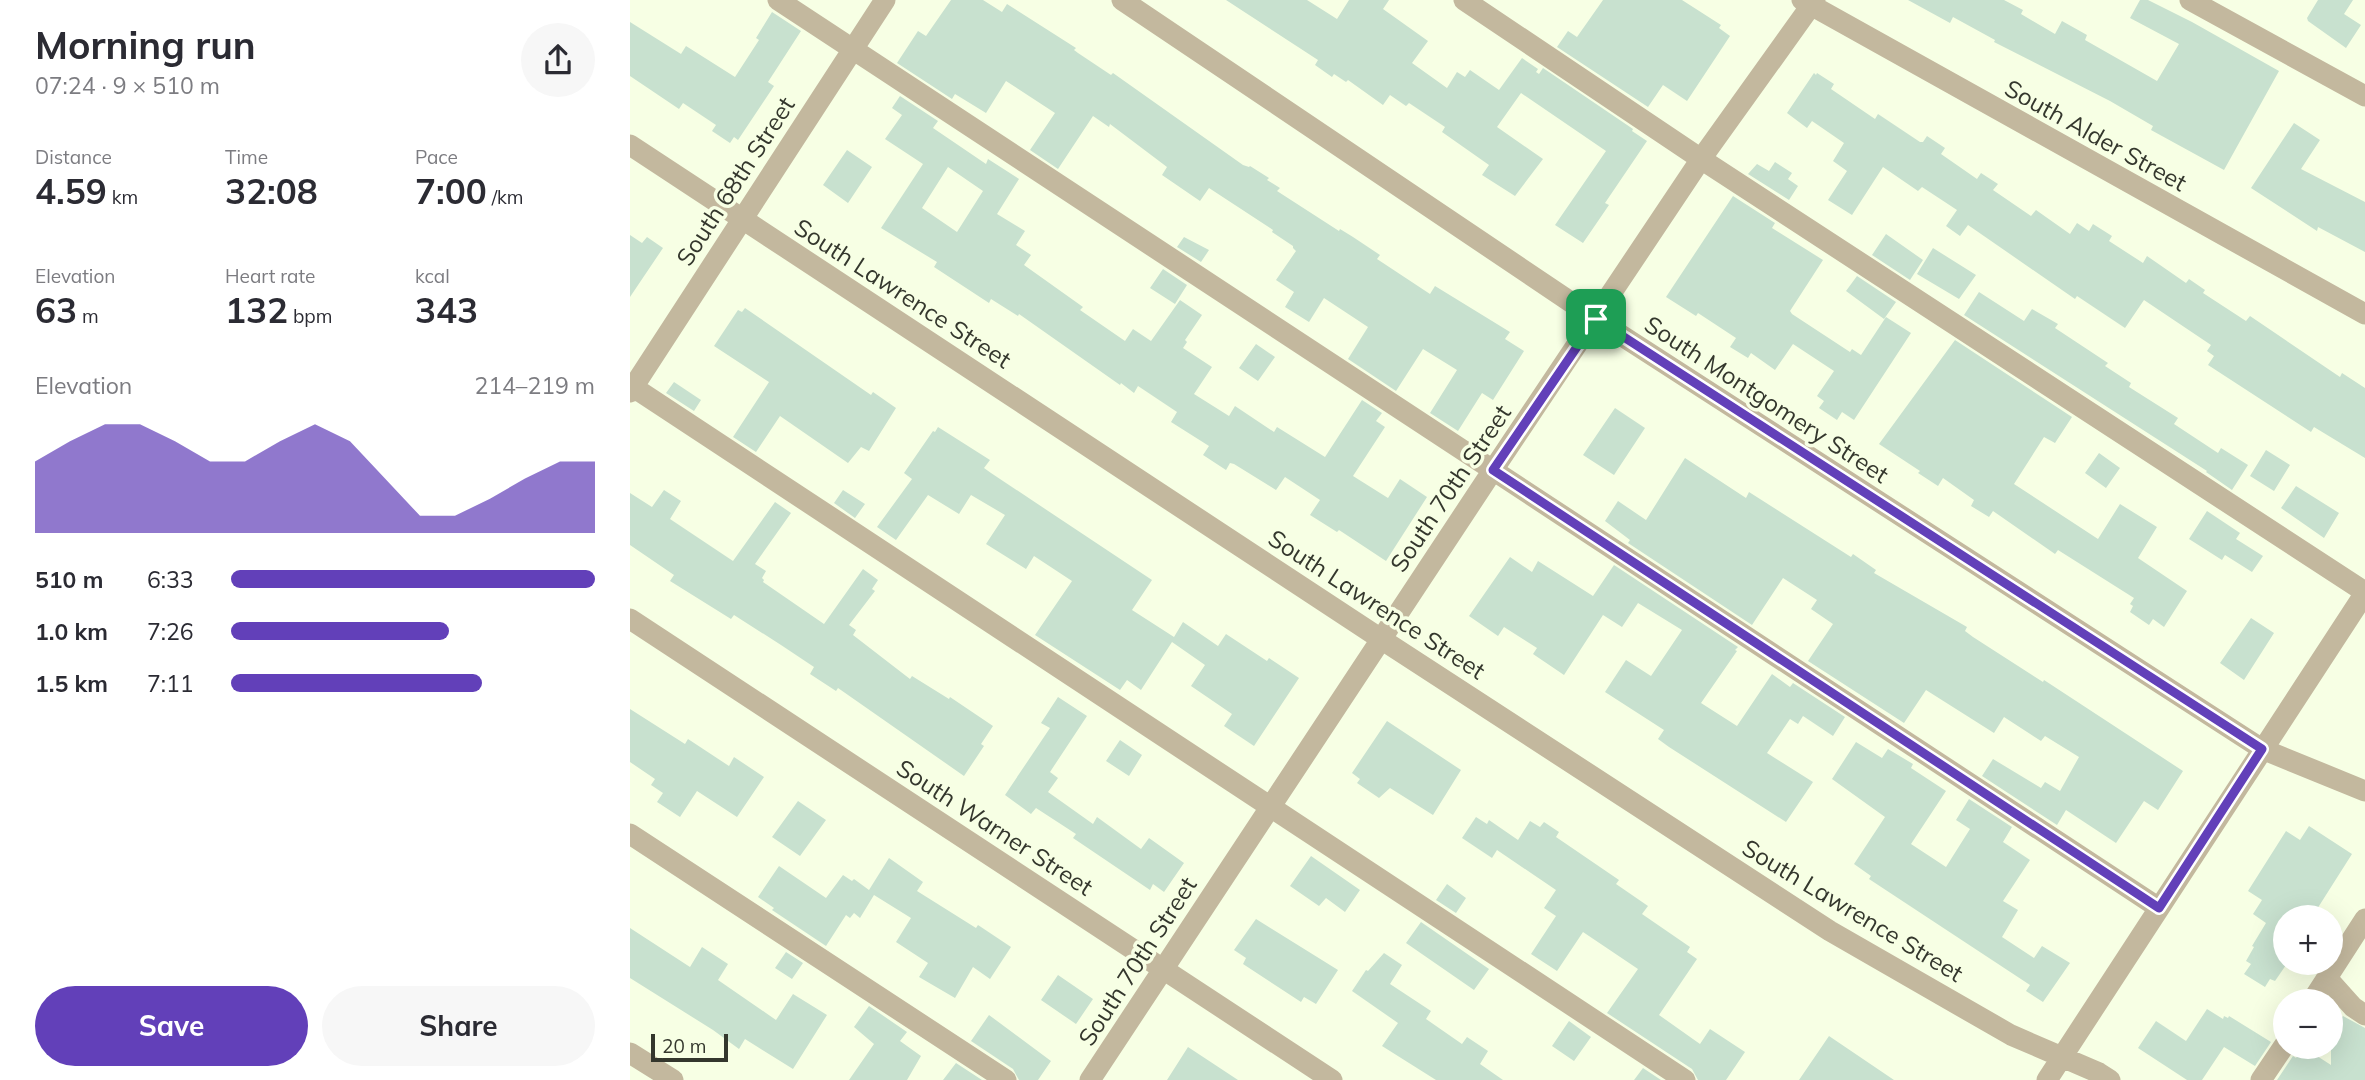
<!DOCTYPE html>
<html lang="en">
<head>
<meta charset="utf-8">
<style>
	:root { --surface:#fff; --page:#f7f7f7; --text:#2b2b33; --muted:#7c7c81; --accent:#6240b9 }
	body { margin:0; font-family:Mulish,sans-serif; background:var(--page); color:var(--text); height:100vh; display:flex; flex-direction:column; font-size:26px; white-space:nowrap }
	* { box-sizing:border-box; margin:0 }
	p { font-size:23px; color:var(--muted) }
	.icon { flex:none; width:38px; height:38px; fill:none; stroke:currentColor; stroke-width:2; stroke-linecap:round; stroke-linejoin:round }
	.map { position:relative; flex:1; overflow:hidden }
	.details { display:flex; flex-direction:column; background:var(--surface); width:630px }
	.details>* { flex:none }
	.fabs { position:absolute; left:1643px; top:905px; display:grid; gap:14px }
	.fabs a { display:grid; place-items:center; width:70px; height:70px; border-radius:50%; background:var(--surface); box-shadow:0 7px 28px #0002; font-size:35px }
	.scale { position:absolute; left:21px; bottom:18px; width:77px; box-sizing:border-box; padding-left:7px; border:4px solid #34372d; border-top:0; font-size:19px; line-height:24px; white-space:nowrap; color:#34372d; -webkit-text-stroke:5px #f7ffe4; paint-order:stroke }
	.pin { position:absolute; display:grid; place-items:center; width:60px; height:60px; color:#fff; margin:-30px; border-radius:14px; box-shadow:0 4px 10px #0006 }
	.round { display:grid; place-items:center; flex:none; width:74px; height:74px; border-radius:37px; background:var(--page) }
	.head { display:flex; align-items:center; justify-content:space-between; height:119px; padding:0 35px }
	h1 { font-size:38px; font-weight:700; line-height:52px }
	.metrics { display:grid; grid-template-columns:repeat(3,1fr); gap:10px; height:119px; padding:7px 35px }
	.metrics div { display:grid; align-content:center }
	.metrics b { font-size:35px; font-weight:700 }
	.metrics small { font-size:19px; font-weight:400 }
	.metrics p { font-size:19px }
	.chart { height:196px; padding:14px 35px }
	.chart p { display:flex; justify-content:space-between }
	.chart svg { width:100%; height:126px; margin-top:7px; fill:var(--accent); opacity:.7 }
	.cta { display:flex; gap:14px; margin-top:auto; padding:14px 35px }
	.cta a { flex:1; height:80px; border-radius:42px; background:var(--accent); color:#fff; font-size:28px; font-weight:700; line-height:80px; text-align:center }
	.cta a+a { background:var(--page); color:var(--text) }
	ul { padding:0 35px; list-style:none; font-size:23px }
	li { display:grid; grid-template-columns:112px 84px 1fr; align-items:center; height:52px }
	li i { height:18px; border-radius:9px; background:var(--accent) }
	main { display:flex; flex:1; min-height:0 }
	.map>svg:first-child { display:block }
</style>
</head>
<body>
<main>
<section class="details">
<div class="head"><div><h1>Morning run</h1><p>07:24 · 9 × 510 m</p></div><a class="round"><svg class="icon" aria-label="share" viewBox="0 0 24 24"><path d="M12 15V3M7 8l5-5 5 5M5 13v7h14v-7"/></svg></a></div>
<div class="metrics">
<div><p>Distance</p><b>4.59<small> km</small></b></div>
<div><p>Time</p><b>32:08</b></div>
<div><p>Pace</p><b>7:00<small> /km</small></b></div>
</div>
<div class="metrics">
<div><p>Elevation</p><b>63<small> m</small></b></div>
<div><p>Heart rate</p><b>132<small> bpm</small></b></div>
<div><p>kcal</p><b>343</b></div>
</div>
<div class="chart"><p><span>Elevation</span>214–219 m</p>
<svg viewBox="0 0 160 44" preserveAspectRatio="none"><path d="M0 44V19L10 12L20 6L30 6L40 12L50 19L60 19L70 12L80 6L90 12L100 25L110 38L120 38L130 32L140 25L150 19L160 19V44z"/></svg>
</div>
<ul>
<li><b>510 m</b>6:33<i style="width:100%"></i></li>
<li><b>1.0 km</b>7:26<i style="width:60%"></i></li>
<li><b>1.5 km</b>7:11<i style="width:69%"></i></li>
</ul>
<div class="cta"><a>Save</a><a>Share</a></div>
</section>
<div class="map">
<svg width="1735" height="1080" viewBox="0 0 1735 1080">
	<rect width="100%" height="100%" fill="#f7ffe4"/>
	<!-- building -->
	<path fill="#c8e1cf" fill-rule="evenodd" d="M321,0H353L372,12L377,4L446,48L444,50L448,53L481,75L483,73L613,165L619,167L620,166L639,178L637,180L650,188L647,191L709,231L710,229L723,237L750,255L747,259L800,294L805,286L880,332L875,339L894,351L863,400L852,393L828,431L800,413L827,370L793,349L766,391L718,359L738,327L694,298L679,322L655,307L664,292L646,280L666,251L663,248V246L642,232L643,230L579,188L570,201L532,175L537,167L480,124L479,127L463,116L428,169L400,150L425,113L376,81L356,113L325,94L322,99L267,63L288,31L296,36Z
		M596,0H677L707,19L719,0H759L753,9L798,41L782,63L817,88L827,72L835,77L840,70L869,90L892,58L908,69L906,72L909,74L913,68L1003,129L1002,131L1017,141L975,203L979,205L953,243L925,225L976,151L891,93L867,127L913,159L885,196L852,175L859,165L812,132L815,127L779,103L776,106L760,95L753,105L718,80L716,82L704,74L702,77L685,65L688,60Z
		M973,0H1052L1091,25L1089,28L1100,36L1057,101L1033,85L1018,107L927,47L938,31L947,37Z
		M1278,0H1374L1393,10L1391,14L1425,34L1432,21L1457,35L1455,40L1527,81L1549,44L1500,18L1510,0H1518L1562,22L1649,71L1594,170L1521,130L1523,126L1480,101L1364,42L1365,40L1323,17L1320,23Z
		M1688,0H1723L1714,14L1731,25L1716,48L1678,21L1677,18Z
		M142,12L171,31L138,82L144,86L108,140L104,137L100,143L82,131L86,125L53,103L49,109L0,76V22L51,54L56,46L105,77L129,40L126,38Z
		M1184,73L1186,75L1187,73L1204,84L1201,89L1245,119L1248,114L1290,142H1293L1297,136L1315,148L1311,154L1347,179L1351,173L1368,184L1363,190L1401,216L1406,210L1440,234L1447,223L1459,231L1463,224L1482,236L1479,241L1513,263L1517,256L1556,283L1559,279L1575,290L1573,293L1616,321L1620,316L1710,377L1712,373L1735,388V458L1684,427L1681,432L1578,365L1584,356L1577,351L1581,345L1514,300L1495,328L1447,296L1445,299L1338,225L1330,236L1316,226L1327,210L1292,187L1288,191L1253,167L1222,215L1198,200L1217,171L1203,161L1214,143L1182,121L1177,128L1157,113Z
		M270,96L308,121L303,128L356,164L358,159L389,179L367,214L395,231L386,245L401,255L394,265L453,307L450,310L495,341L503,329L521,341L550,300L572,315L555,340L557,342L553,348L582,367L564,394L599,416L605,406L644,432L647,427L695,457L732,400L752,413L746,421L755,427L723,476L758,498L770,479L797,497L756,561L709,530L707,532L680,515L690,500L655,477L646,490L604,464L600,463L596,470L573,455L579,446L541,422L547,412L508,386L504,393L491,383L490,385L389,314L388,316L361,299L359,303L304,267L307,262L251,228L293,164L255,139L272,115L262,108ZM318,167L353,191L327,232L292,208Z
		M1664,123L1690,140L1671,169L1735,202V252L1688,227L1687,231L1621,188Z
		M217,150L242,167L218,203L193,185Z
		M1145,162L1162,173L1158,179L1168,186L1159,200L1118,174L1127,164L1139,171Z
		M1103,196L1145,223L1142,228L1193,260L1160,311L1162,314L1220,352L1222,349L1231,355L1256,317L1281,333L1224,420L1212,412L1207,420L1189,408L1194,401L1187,396L1204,371L1163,344L1145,370L1121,353L1118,358L1100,347L1106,338L1068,313L1066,316L1036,297Z
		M1256,234L1293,260L1280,280L1242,255Z
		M0,235L12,243L17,237L33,248L0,297Z
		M554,237L579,250L571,262L547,247Z
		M1303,248L1346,275L1329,299L1287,274Z
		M533,269L557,285L545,304L520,288Z
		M1227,276L1266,302L1254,319L1216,291Z
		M1349,292L1394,321L1402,309L1428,324L1425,328L1478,363L1475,366L1501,383L1499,387L1548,418L1544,424L1588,453L1591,448L1618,465L1602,490L1576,472L1577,471L1334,315Z
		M115,308L241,395L243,392L266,408L239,451L231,447L218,463L150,416L126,452L103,437L139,382L84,346L108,310L112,312Z
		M1325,340L1442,417L1425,443L1414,437L1384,484L1468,539L1490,504L1527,527L1508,558L1557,591L1534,627L1523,619L1519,625L1500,612L1503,606L1500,604L1504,598L1428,550L1425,554L1363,511L1359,517L1341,506L1344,500L1313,478L1308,486L1288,473L1290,471L1249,444Z
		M626,344L645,357L628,381L609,368Z
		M44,382L71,400L64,411L36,393Z
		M985,408L1015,428L984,475L953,455Z
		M308,427L360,460L354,468L361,473L522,580L502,610L544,637L553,622L588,646L596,634L637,661L639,658L669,678L624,746L594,726L602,714L561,686L575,665L542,642L511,690L497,680L490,690L405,635L442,581L404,556L396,569L356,544L375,515L341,495L329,514L298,495L266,540L247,527L282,479L274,473L303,431L305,432Z
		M1636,450L1660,465L1644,491L1620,476Z
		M1469,453L1490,468L1476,488L1455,473Z
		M1055,458L1116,498L1119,492L1221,557L1223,554L1246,570L1244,573L1337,627L1335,631L1343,637L1413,682L1414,680L1553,771L1528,810L1514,801L1486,843L1436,810L1427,825L1352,776L1363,759L1411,788L1415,782L1430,791L1449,757L1415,736L1411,741L1374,717L1364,733L1296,690L1274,723L1178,661L1203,624L1181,609L1187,600L1153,578L1122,625L998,543L1000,540L975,521L988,501L1016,520Z
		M1666,486L1709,513L1694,538L1651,508Z
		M34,490L51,501L40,519L103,561L145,502L161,513L125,564L136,571L132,578L134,580L133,582L194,624L233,569L248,580L242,589L245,591L219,625L226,630L223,635L280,679L282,676L319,699L320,697L363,726L351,744L354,746L334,776L208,688L206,691L180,674L184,667L151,645L104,615L101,619L40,581L44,575L0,545V493L22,507Z
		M213,490L235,504L225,518L204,503Z
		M1577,511L1610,533L1606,539L1633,556L1622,572L1595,555L1592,560L1559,539Z
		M880,557L902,572L908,561L963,596L984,565L1108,647L1105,650L1107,651L1071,703L1107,726L1142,674L1160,687L1163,683L1215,717L1203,736L1173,716L1168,724L1160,719L1137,753L1183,782L1156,822L1039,747L1028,739L1034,730L975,692L996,660L1021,676L1052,630L1008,603L992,627L973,615L934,675L903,654L907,648L874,627L868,636L839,616Z
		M1621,618L1644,633L1614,680L1590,663Z
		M428,697L457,716L420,772L428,778L418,792L463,824L467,817L511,849L519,838L554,863L534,892L523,884L520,890L443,838L446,834L406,808L401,814L375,795L420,728L411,723Z
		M0,709L55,744L58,739L99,766L104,757L134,777L107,817L67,791L50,817L27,802L33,793L21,785L25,779L0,762Z
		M757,721L831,770L803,815L760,788L749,798L727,783L730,779L722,773Z
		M490,740L512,755L499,776L476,761Z
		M1226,742L1252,758L1258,749L1283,764L1281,768L1316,791L1281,844L1316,867L1340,829L1326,820L1339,799L1382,827L1373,842L1400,860L1373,901L1388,910L1372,937L1404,958L1412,946L1440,963L1413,1002L1396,991L1400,985L1239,879L1241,876L1224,864L1255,817L1202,779Z
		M168,801L196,820L170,856L142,837Z
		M846,817L857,824L859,820L888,840L900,821L910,827L914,822L929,832L926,837L989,880L986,884L1018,906L1012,914L1060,947L1057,952L1067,959L1029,1015L1070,1044L1080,1029L1115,1052L1096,1080H1068L1062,1069L977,1013L1008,969L953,932L927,971L901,954L926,916L914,908L926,890L867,850L862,858L832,838Z
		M1679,826L1722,854L1682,917H1656V965L1645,981L1640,979L1635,987L1614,974L1621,964L1616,961L1624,947L1622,946L1636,923L1623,914L1632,900L1618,891L1656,831L1670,840Z
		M681,856L730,890L715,912L696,898L689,906L660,886Z
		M259,858L293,882L287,891L346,928L348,925L381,947L360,979L343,967L325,998L289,977L298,963L266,942L281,918L244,895L230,918L224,913L220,918L216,915L196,946L142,910L144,908L128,897L149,866L196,898L213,875L222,881L224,879L239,890Z
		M817,884L836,898L826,913L806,900Z
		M626,919L708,970L686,1004L674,997L671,1002L613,964L616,958L604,950Z
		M791,922L859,969L844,990L776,943Z
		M0,928L60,967L72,947L98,964L88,980L146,1020L163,994L197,1015L163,1069L115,1039L109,1049L83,1030L0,978Z
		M156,952L173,963L162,979L145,968Z
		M754,953L772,965L760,984L801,1011L796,1019L832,1044L837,1037L858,1051L850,1064L873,1080H806L752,1046L768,1023L722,991L736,970L738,971Z
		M428,975L463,999L446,1024L411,1000Z
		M239,1006L277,1032L270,1041L291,1056L277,1080H219L244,1044L224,1027Z
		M1577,1009L1593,1019L1594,1016L1598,1018L1599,1016L1641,1042L1625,1066L1594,1047L1572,1080H1557L1508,1048L1526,1021L1556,1041Z
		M359,1015L421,1061L408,1080H389L383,1069L341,1041Z
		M1713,1016L1735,1028V1080H1647L1663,1056L1666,1058L1673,1047L1701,1065V1034Z
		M939,1021L961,1037L944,1061L922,1046Z
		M1199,1036L1264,1080H1169Z
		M558,1047L608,1080H537Z
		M326,1063L352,1080H313Z
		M1013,1068L1031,1080H1004Z"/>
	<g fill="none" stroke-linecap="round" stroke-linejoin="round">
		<!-- minor -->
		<path stroke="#c3b89e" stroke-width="21" d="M148,0L1529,908
			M492,0L966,319L1632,749L1735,791
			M834,0L1071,159L1735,592
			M1172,0L1735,314
			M1560,0L1735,96
			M0,145L751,639L1200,931L1381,1035L1469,1073L1480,1080
			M0,385L1055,1080
			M0,392L255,0
			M0,619L702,1080
			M0,834L376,1080
			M1697,978L1723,1007L1735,1015
			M1682,1001L1735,919
			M0,1053L43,1080
			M460,1080L863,470L1071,159L1185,0
			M1417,1080L1735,593
			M1631,1080L1656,1043"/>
	</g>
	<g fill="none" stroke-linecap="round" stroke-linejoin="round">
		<defs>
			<path id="route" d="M966,319L1632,749L1529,908L863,470Z"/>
		</defs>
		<!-- route casing -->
		<use href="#route" stroke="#fff" stroke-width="14"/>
		<!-- route -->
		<use href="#route" stroke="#6240b9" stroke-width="9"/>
	</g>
	<g text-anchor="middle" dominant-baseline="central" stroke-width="7" stroke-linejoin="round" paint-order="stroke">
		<!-- street labels -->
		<g font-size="24" fill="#34372d" stroke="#f7ffe4">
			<text transform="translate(1466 135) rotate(29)">South Alder Street</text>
			<text transform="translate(105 181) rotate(-57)">South 68th Street</text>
			<text transform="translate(273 293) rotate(33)">South Lawrence Street</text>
			<text transform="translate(1137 399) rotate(33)">South Montgomery Street</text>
			<text transform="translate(820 488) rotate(-56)">South 70th Street</text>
			<text transform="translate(747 604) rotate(33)">South Lawrence Street</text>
			<text transform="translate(365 827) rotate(33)">South Warner Street</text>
			<text transform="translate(1223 910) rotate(31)">South Lawrence Street</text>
			<text transform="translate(507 961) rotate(-57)">South 70th Street</text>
		</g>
	</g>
</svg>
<div class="fabs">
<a>+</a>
<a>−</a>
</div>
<div class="scale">20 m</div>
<div class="pin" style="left:966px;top:319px;background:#1e9e55"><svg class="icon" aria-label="arrive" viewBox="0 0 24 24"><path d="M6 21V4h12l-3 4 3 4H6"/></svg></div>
</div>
</main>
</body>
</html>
